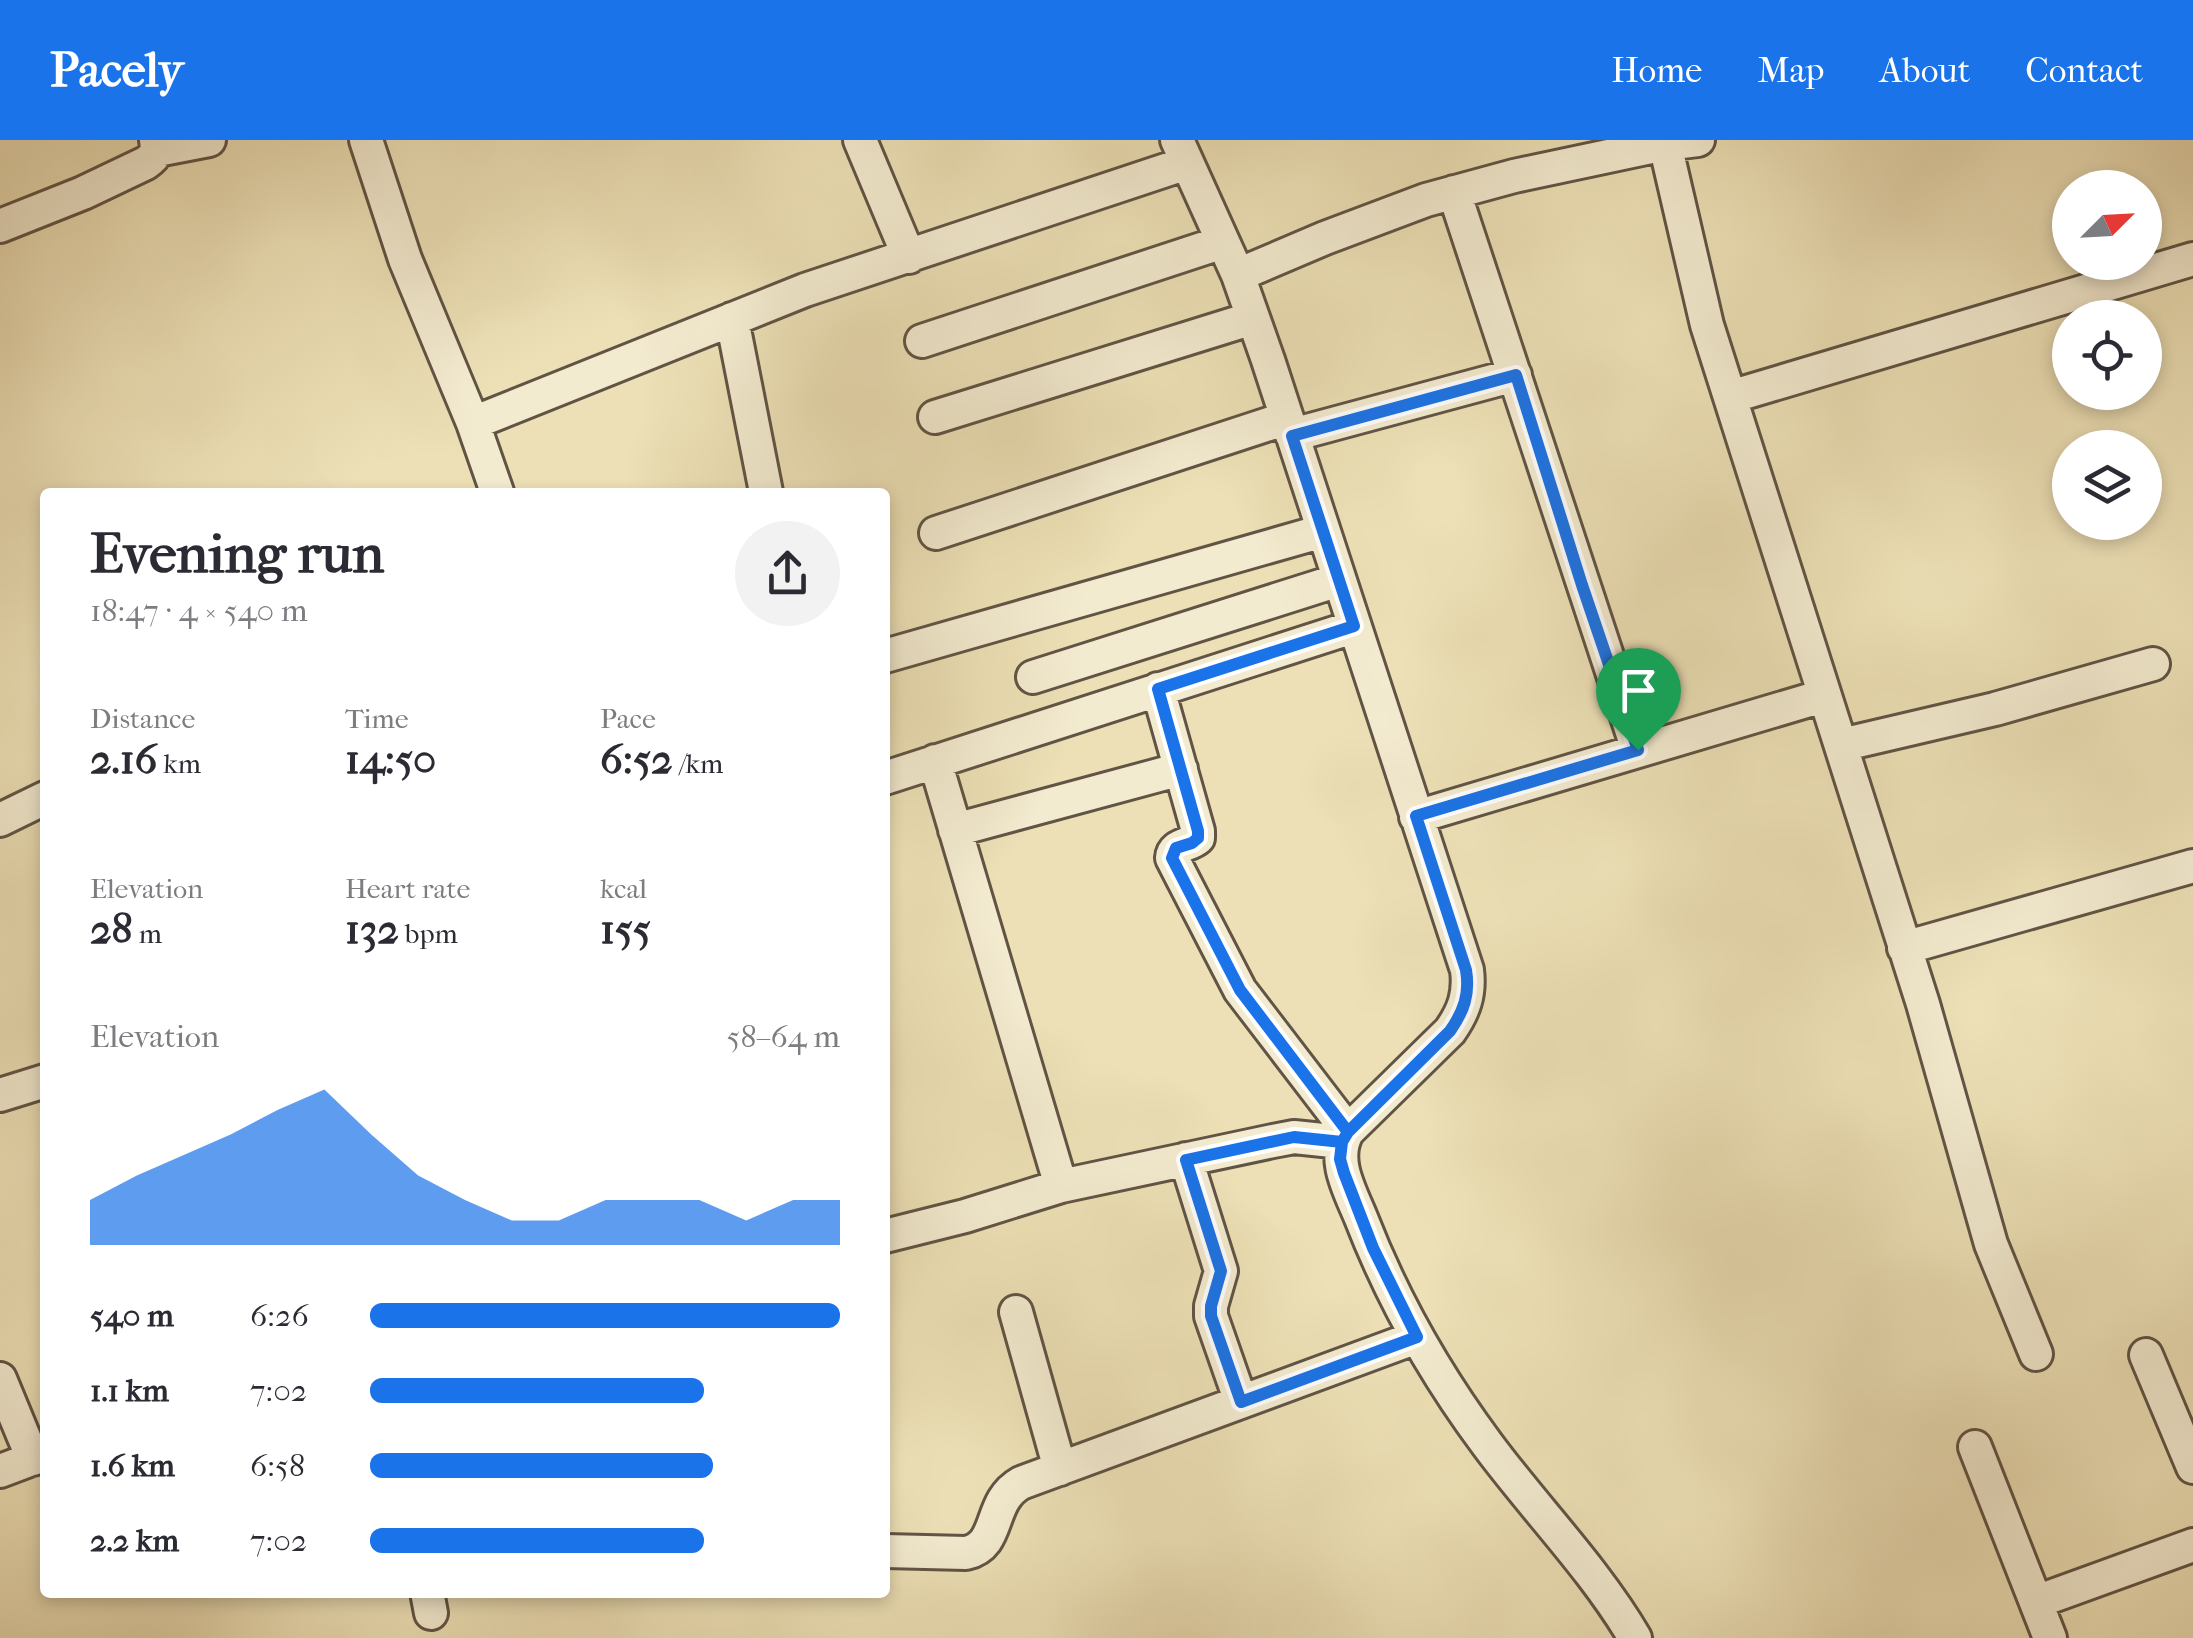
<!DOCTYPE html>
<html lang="en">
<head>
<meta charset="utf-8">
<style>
	:root { --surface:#fff; --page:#f2f2f3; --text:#2b2b33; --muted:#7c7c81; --accent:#1a73e8 }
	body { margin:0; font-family:"IM FELL French Canon",serif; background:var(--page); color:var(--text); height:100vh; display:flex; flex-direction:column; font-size:38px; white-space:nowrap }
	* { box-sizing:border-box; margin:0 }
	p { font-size:32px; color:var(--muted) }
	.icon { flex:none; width:55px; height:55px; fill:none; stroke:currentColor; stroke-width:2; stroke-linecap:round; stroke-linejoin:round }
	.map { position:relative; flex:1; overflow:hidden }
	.drawer { position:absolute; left:40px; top:348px; width:850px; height:1110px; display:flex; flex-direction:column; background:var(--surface); border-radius:10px; box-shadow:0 5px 15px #0003 }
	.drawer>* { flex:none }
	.needle { width:65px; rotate:66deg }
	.buttons { position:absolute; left:2052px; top:30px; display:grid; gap:20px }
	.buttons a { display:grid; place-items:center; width:110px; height:110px; border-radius:50%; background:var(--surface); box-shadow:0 5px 15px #0003; font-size:50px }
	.pin { position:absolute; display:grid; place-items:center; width:85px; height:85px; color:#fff; margin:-102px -42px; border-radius:50% 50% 50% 0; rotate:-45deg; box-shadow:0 0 10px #0007 }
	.pin .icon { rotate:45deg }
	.round { display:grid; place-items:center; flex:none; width:105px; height:105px; border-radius:52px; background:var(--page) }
	.headline { display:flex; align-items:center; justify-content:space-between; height:170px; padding:0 50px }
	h1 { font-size:55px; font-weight:700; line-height:75px }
	.metrics { display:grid; grid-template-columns:repeat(3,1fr); gap:15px; height:170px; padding:10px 50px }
	.metrics div { display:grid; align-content:center }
	.metrics b { font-size:42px; font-weight:700 }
	.metrics small { font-size:28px; font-weight:400 }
	.metrics p { font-size:28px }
	.chart { height:280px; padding:20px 50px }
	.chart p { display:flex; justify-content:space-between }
	.chart svg { width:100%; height:180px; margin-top:10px; fill:var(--accent); opacity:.7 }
	ul { padding:0 50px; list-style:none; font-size:32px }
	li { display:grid; grid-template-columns:160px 120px 1fr; align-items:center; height:75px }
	li i { height:25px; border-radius:12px; background:var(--accent) }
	header { display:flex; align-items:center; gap:60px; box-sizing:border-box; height:140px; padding:0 50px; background:var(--accent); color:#fff }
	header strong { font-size:48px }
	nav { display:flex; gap:55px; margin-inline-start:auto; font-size:35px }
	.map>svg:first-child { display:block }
</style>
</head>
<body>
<header>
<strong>Pacely</strong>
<nav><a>Home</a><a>Map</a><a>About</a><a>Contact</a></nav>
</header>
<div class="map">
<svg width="2193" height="1498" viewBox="0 0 2193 1498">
	<rect width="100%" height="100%" fill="#ede0b6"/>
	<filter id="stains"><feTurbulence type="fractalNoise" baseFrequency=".002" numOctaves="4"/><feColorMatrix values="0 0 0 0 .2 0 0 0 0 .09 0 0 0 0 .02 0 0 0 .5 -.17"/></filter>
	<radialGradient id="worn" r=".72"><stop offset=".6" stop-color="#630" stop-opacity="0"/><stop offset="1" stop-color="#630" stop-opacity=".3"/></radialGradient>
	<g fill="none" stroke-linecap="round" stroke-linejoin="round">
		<defs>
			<path id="street" d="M366,0L405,119L473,283L497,352
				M860,0L909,117
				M1177,0L1238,135L1268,220L1467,830C1470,854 1464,871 1450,891L1348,991C1331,1019 1350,1051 1361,1078C1392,1158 1435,1234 1487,1304C1535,1369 1594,1428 1635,1498
				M1665,4L1707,185L1923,864L1991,1104L2036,1214
				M157,10L209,0
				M1454,52L1638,610
				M0,86L83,53L146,23C156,16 158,12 156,0
				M1238,135L1325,98L1426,60L1514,36L1665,4L1698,0
				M732,179L766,352
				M922,201L1223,102
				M1730,257L2193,119
				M935,277L1253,178
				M473,283L805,150L1187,23
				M1292,295L1515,235
				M936,393L1287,278
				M885,516L1323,391
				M1033,537L1339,440
				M1158,549L1198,691V698C1189,706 1173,704 1172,718L1240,850L1348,991
				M1841,605L1995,569L2153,524
				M935,621L1061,1046
				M885,638L1353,487
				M1416,677L1823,556
				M0,680L45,658
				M955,690L1181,629
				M1904,808L2193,726
				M0,955L45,941
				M1186,1019L1221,1131L1211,1166V1176L1241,1262
				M885,1096L965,1076L1061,1046L1273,1001L1294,997L1342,1002
				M1016,1172L1060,1329
				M2146,1215L2193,1327
				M0,1239L33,1319
				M1975,1307L2050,1498
				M0,1331L45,1314
				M885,1411L966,1413C1002,1405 987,1362 1021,1343L1417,1197
				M427,1452L431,1473
				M2036,1462L2193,1405"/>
		</defs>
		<!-- street casing -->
		<use href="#street" stroke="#615445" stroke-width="38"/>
		<!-- street -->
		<use href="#street" stroke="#f3ebd0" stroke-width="32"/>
	</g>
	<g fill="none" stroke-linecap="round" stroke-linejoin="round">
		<defs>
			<path id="route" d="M1638,610L1416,676L1466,830C1470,854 1464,871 1450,891L1348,992L1342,1002L1340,1019L1344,1033L1373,1108L1417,1197L1241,1262L1211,1176V1166L1221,1131L1186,1020L1294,997L1342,1002L1348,992L1240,850L1172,718L1176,708L1192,703L1198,698V691L1158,549L1354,486L1292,296L1516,235L1582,445L1638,610"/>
		</defs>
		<!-- route casing -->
		<use href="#route" stroke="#fff" stroke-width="20"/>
		<!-- route -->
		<use href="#route" stroke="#1a73e8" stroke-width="12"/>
	</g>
	<rect width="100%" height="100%" filter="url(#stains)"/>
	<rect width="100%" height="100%" fill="url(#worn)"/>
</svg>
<div class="buttons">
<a><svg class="needle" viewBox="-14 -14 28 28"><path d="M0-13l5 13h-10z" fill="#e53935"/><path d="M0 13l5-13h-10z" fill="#7c7c81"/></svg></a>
<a><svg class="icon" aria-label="locate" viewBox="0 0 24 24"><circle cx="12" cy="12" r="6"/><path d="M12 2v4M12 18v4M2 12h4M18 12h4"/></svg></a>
<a><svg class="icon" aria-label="layers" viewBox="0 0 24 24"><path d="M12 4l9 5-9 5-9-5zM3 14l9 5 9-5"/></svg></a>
</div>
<div class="pin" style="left:1638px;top:610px;background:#1e9e55"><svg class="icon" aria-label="arrive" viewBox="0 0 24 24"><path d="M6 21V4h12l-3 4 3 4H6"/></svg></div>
<section class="drawer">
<div class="headline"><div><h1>Evening run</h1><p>18:47 · 4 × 540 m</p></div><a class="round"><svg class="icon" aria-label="share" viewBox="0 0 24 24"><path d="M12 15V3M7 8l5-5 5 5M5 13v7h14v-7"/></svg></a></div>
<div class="metrics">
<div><p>Distance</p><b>2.16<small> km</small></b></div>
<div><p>Time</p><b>14:50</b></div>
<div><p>Pace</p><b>6:52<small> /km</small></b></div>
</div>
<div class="metrics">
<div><p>Elevation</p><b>28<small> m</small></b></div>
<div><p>Heart rate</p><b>132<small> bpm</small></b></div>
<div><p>kcal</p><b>155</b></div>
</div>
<div class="chart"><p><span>Elevation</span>58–64 m</p>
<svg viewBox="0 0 160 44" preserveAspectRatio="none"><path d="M0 44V33L10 27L20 22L30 17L40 11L50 6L60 17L70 27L80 33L90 38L100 38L110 33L120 33L130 33L140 38L150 33L160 33V44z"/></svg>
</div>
<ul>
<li><b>540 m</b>6:26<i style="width:100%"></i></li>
<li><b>1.1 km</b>7:02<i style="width:71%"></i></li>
<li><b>1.6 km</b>6:58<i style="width:73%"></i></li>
<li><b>2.2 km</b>7:02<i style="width:71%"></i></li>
</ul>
</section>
</div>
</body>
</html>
